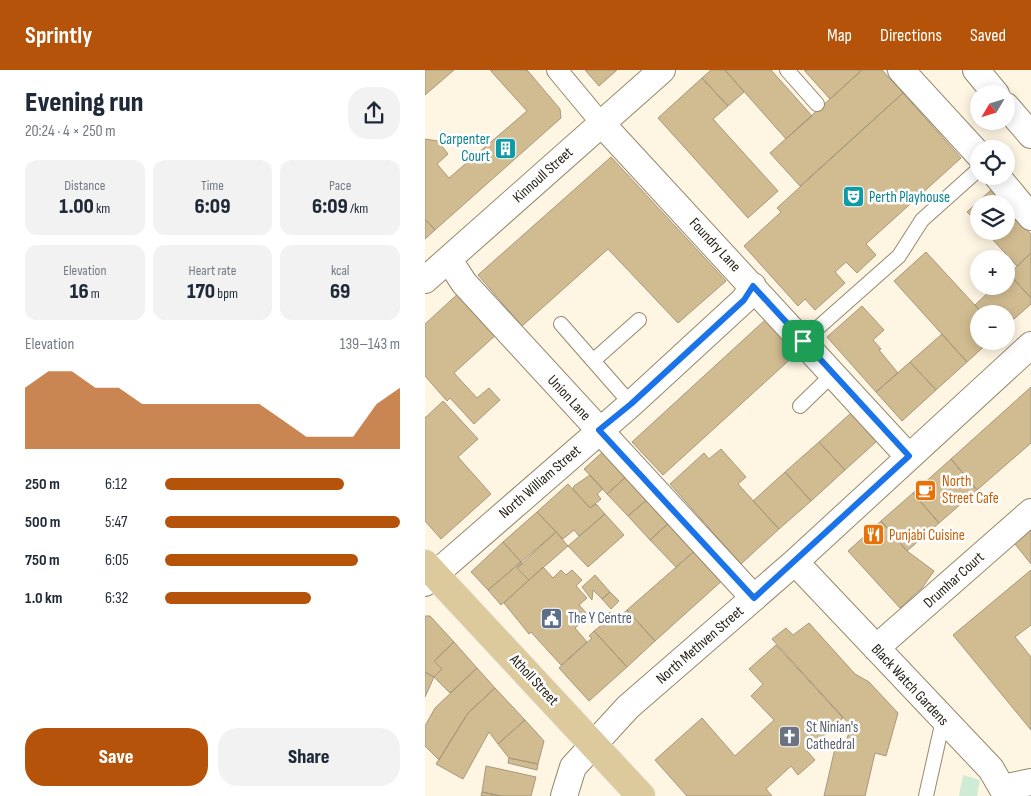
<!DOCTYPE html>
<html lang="en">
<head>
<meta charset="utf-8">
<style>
	:root { --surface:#fff; --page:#f2f2f3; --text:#1f2937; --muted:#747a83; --accent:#b45309 }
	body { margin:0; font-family:"Sofia Sans Condensed",sans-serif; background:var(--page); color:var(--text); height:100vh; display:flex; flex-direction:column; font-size:19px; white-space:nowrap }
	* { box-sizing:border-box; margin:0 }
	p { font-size:16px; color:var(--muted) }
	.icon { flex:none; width:28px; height:28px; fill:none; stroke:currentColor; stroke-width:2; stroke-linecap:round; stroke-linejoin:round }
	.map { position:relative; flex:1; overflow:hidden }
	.details { display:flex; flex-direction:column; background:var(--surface); width:425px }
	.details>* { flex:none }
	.needle { width:32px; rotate:232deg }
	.buttons { position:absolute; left:545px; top:15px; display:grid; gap:10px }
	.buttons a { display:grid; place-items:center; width:45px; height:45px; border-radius:50%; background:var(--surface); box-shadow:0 2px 12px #0003; font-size:25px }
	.pin { position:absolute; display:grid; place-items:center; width:42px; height:42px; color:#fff; margin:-21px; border-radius:10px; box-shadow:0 2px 8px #0006 }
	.round { display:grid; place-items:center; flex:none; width:52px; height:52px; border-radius:20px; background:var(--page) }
	.summary { display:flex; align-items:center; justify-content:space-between; height:85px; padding:0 25px }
	h1 { font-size:28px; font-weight:800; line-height:38px }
	.metrics { display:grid; grid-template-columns:repeat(3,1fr); gap:8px; height:85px; padding:5px 25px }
	.metrics div { display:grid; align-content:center; border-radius:12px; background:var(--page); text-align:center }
	.metrics b { font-size:21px; font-weight:800 }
	.metrics small { font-size:14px; font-weight:400 }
	.metrics p { font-size:14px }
	.chart { height:140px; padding:10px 25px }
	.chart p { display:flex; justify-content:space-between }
	.chart svg { width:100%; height:90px; margin-top:5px; fill:var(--accent); opacity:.7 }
	.cta { display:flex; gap:10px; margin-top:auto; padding:10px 25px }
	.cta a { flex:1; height:58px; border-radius:20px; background:var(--accent); color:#fff; font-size:20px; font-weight:800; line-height:58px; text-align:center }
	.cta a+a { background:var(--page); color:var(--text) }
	ul { padding:0 25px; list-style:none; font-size:16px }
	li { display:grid; grid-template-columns:80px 60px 1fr; align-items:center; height:38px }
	li i { height:12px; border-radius:6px; background:var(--accent) }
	header { display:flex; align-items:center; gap:30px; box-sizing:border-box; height:70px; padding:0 25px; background:var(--accent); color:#fff }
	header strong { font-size:24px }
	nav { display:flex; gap:28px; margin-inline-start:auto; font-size:18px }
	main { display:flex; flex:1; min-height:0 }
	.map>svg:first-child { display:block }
</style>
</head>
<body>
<header>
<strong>Sprintly</strong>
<nav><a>Map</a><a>Directions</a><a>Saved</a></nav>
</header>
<main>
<section class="details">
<div class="summary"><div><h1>Evening run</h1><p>20:24 · 4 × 250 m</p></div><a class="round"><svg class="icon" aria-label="share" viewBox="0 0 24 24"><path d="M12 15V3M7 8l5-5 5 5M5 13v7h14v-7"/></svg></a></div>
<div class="metrics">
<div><p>Distance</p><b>1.00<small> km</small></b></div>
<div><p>Time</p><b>6:09</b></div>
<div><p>Pace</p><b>6:09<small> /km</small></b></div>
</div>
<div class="metrics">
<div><p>Elevation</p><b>16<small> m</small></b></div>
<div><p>Heart rate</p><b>170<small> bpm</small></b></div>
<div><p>kcal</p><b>69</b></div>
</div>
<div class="chart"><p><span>Elevation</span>139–143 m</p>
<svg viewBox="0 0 160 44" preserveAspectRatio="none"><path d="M0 44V14L10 6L20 6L30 14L40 14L50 22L60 22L70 22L80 22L90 22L100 22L110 30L120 38L130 38L140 38L150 22L160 14V44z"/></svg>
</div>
<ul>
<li><b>250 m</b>6:12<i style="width:76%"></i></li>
<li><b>500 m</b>5:47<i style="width:100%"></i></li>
<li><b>750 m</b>6:05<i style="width:82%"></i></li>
<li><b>1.0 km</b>6:32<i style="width:62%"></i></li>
</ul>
<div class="cta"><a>Save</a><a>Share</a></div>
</section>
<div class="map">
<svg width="606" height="726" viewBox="0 0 606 726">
	<rect width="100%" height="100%" fill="#fef5e3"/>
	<!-- green -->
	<path fill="#cfebd5" d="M538,705L555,710L552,726H534Z"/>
	<!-- building -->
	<path fill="#d1bc91" stroke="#a6987c" d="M0,0H29L0,25Z
		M65,0H102L135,39L136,48L10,160L0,149V69L13,71L23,84L12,94L24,108L102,41Z
		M160,0H192L174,16Z
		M286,0H300L319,22L303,36L277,8Z
		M300,0H346L387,46L361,69Z
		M379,0H437L405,29Z
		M437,0H457L478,23L375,116L345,83Z
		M277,8L303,36L288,49L353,121L323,148L233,48Z
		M478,23L536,88L441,174L451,185L432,203L421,192L410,202L420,213L390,240L380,229L373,236L319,176L356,142L352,138Z
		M186,87L301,211L253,253L183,179L97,256L53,205Z
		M566,120L578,134H554V154L542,142Z
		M581,137L592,149L581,158Z
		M0,149L10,160L0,169Z
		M592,149L606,164V183L592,196L568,170L577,161H581V158Z
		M560,161H577L568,170Z
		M501,182L558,244H554V271H565L542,292L469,211Z
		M606,183V228L584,204Z
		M584,204L606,228V234L581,256V244H558L550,235L570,216H581V206Z
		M36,221L73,263L29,303L52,328L64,318L75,330L49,354L25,328L22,331L0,306V254Z
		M437,236L459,260L448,270L456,279L454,280L473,303L451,322L402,267Z
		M340,250L371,284L238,405L207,372Z
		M517,264L542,292L511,320L485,292Z
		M485,292L511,320L477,351L451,322Z
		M606,317V373L552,420L526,389Z
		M18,331L53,369L33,387L66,424L16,469L0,451V348Z
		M427,342L452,371L420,400L394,372Z
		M394,372L420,400L386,431L360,402Z
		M181,379L204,404L182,424L159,399Z
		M296,379L321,407L313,414L354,459L316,494L245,414L279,383L284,389Z
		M526,389L552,420L514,453L488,423Z
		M360,402L386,431L354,459L328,431Z
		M204,404L225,427L203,446L182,424Z
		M165,405L178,419L172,424L176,429L165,438L148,419L149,416Z
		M143,414L165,438L171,434L180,444L154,466L149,460L138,469L112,442Z
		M488,423L514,453L482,481L456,451Z
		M225,427L247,450L225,470L203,446Z
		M112,442L131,462L96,492L78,472Z
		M180,444L199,465L163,497L143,476Z
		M247,450L273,478L251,497L225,470Z
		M456,451L482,481L509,501L497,518L475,538L423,481Z
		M606,452V494L586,469Z
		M131,462L143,476L104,510L92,498Z
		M78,472L96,492L63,520L46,502Z
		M273,478L300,508L230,571L202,540Z
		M96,492L97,494L92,498L104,510L76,535L63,520Z
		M118,497L128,508L136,500L141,505L147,500L157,510L151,516L162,528L154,535L164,546L150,558L162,572L136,595L106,562L104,564L79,533Z
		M606,500V555L590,567L606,587V660L528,565Z
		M170,505L185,522L177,529L168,520L167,530L157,517Z
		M185,522L194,531L186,539L177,529Z
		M202,540L230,571L202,597L169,561L178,554L175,551L185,542L192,549Z
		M0,546H5L29,572L9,591L17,599L9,607L0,602Z
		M384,553L430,604L444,612L473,643L461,686L450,683L440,726H399L411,674L420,675L426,656L347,569L361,558L368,565Z
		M169,561L202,597L164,631L134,598L167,568L164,566Z
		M29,572L52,598L25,623L9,607L17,599L9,591Z
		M351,575L418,648L382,681L390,690L373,705L366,696L341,719L347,726H262L230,690L277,648L310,686L349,650L326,626L338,614L324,599Z
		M52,598L70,618L43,643L14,690L0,676V656L10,638Z
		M0,602L9,607L0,627Z
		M70,618L100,650L73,674L64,662L38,709L11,694L43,643Z
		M100,650L119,671L113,694L84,688L73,674Z
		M84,688L113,694L112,700L83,693Z
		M61,696L111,707L106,726H76L57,722Z
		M57,722L76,726H56Z"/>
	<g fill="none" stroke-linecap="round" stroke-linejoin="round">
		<defs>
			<path id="service" d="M362,0L392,34
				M136,254L206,334
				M378,271L474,186L497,150L554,99
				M169,290L214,250
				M375,336L408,304
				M501,726L518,650"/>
			<path id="pedestrian" d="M132,0L176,53"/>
			<path id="minor" d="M476,0L554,85
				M551,0L571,24
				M581,36L606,65
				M176,53L483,386
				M572,106L606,147
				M24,190L39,213L329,528
				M0,210L237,0
				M370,492L566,699L577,718L606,712
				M0,513L206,334L319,230L328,216
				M451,578L606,442
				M139,726L148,697L203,637L370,492L606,275"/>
			<path id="primary" d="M0,494L216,726"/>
		</defs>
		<!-- service casing -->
		<use href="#service" stroke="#96896d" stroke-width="16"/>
		<!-- pedestrian casing -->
		<use href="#pedestrian" stroke="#96896d" stroke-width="22"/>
		<!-- minor casing -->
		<use href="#minor" stroke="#96896d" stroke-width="28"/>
		<!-- primary casing -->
		<use href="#primary" stroke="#dddcda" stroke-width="29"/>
		<!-- service -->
		<use href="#service" stroke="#fff" stroke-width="14"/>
		<!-- pedestrian -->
		<use href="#pedestrian" stroke="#fff" stroke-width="20"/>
		<!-- minor -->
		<use href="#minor" stroke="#fff" stroke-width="26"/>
		<!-- primary -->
		<use href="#primary" stroke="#dcca9d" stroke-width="28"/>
	</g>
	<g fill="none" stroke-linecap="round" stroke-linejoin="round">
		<defs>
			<path id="route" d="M328,216L484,386L329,528L174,360L206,334L319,230Z"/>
		</defs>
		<!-- route casing -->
		<use href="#route" stroke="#fff" stroke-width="10"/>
		<!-- route -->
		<use href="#route" stroke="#1a73e8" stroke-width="6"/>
	</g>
	<!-- icons -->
	<defs>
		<symbol id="building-square" viewBox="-11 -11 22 22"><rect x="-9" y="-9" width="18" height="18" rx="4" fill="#0f9aa8" stroke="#fff"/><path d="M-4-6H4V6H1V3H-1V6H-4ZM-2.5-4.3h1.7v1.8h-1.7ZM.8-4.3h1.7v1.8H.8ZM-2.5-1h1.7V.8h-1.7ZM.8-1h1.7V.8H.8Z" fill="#fff"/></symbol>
		<symbol id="theatre-square" viewBox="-11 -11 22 22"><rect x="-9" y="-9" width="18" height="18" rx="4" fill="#0f9aa8" stroke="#fff"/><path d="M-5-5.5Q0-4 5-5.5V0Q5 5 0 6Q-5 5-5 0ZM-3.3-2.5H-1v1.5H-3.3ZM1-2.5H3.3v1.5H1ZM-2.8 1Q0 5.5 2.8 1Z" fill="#fff"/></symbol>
		<symbol id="cafe-square" viewBox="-11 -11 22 22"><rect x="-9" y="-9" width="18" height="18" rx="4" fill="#e8710a" stroke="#fff"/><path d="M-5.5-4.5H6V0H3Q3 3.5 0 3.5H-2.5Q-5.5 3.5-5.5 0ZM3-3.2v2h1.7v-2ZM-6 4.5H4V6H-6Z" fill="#fff"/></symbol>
		<symbol id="restaurant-square" viewBox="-11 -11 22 22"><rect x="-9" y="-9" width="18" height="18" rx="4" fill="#e8710a" stroke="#fff"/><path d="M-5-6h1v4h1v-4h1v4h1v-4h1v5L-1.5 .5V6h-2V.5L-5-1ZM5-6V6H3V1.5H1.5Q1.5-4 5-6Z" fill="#fff"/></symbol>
		<symbol id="civic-square" viewBox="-11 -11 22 22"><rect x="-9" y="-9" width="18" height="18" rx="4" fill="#5c6f8a" stroke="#fff"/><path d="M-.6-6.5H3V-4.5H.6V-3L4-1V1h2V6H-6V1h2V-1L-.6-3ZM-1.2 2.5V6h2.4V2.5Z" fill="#fff"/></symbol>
		<symbol id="church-square" viewBox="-11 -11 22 22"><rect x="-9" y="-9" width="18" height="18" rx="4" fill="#6b7280" stroke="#fff"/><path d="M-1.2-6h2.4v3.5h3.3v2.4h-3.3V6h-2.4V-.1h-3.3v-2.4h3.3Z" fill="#fff"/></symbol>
	</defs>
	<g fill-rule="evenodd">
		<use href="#building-square" x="68" y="66" width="25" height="25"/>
		<use href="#theatre-square" x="416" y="114" width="25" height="25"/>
		<use href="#cafe-square" x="488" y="408" width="25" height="25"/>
		<use href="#restaurant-square" x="436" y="452" width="25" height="25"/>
		<use href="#civic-square" x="114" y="536" width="25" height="25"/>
		<use href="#church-square" x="352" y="654" width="25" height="25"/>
	</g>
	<g text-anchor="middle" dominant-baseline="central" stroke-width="5" stroke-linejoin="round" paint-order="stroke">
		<!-- culture labels -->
		<g font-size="15" fill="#0d838f" stroke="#fff" text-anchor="end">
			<text x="65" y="69">Carpenter<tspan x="65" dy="17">Court</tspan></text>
			<text x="444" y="127" text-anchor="start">Perth Playhouse</text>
		</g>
		<!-- street labels -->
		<g font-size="15" fill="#282318" stroke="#fff">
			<text transform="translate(118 105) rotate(-42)">Kinnoull Street</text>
			<text transform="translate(290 175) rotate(47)">Foundry Lane</text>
			<text transform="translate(144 328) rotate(47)">Union Lane</text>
			<text transform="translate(115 412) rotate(-41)">North William Street</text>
			<text transform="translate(529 510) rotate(-42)">Drumhar Court</text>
			<text transform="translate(275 575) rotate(-41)">North Methven Street</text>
			<text transform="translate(109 610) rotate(47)">Atholl Street</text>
			<text transform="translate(485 615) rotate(47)">Black Watch Gardens</text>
		</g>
		<!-- food labels -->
		<g font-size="15" fill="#c56008" stroke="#fff" text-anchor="start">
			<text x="517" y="411">North<tspan x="517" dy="17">Street Cafe</tspan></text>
			<text x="464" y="465">Punjabi Cuisine</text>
		</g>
		<!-- service labels -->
		<g font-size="15" fill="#4e5e75" stroke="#fff" text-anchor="start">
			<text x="143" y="548">The Y Centre</text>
		</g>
		<!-- worship labels -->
		<g font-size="15" fill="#5b616d" stroke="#fff" text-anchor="start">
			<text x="381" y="657">St Ninian's<tspan x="381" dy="17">Cathedral</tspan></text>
		</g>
	</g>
</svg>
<div class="buttons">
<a><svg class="needle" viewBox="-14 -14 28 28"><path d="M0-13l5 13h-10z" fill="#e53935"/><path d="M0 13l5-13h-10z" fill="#747a83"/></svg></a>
<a><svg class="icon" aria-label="locate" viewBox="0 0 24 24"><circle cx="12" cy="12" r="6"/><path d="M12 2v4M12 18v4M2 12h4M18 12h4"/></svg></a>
<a><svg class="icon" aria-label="layers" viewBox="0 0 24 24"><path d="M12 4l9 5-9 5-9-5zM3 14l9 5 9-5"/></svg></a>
<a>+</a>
<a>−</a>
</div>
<div class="pin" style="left:378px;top:271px;background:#1e9e55"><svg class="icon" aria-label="arrive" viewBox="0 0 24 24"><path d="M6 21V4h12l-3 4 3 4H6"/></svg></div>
</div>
</main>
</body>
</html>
